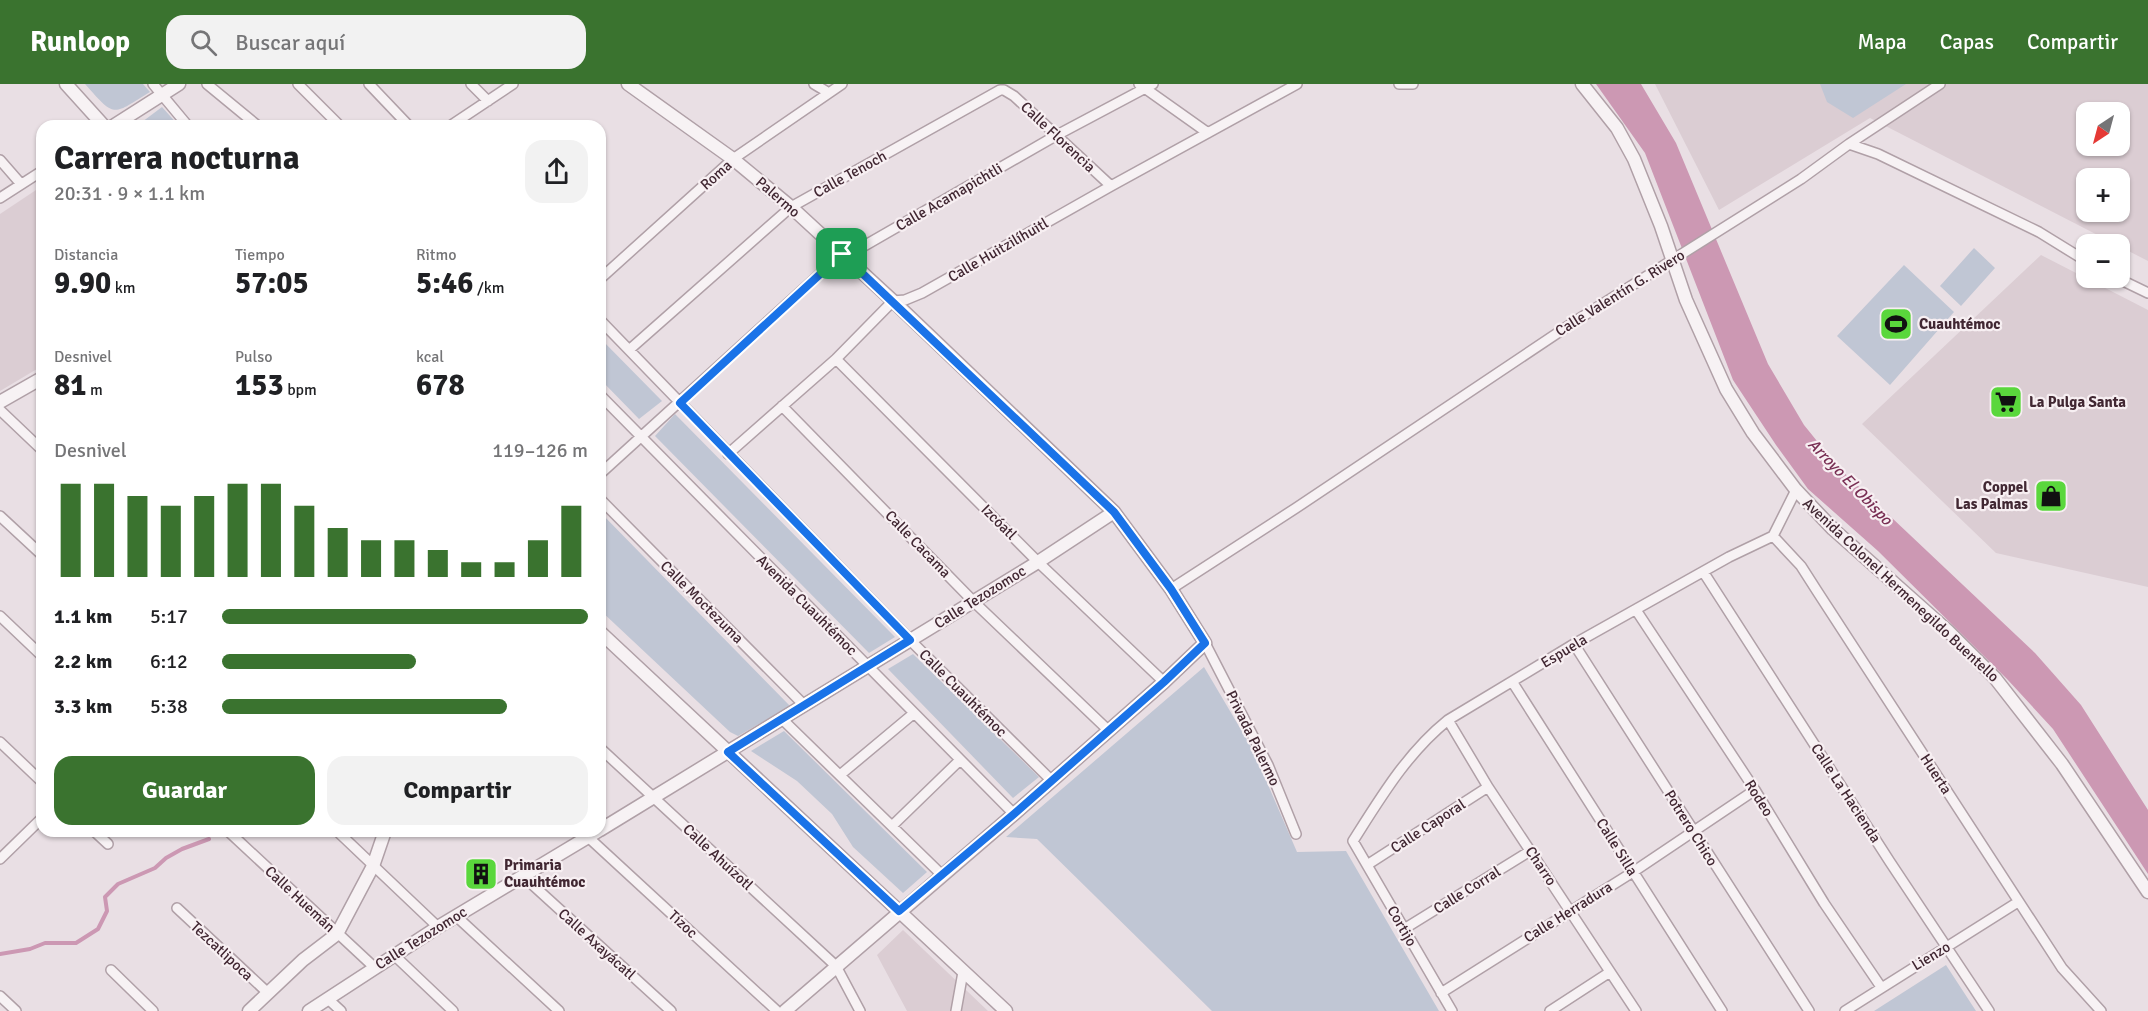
<!DOCTYPE html>
<html lang="es">
<head>
<meta charset="utf-8">
<style>
	:root { --surface:#fff; --page:#f2f2f2; --text:#202124; --muted:#757577; --accent:#3a732f }
	body { margin:0; font-family:Signika,sans-serif; background:var(--page); color:var(--text); height:100vh; display:flex; flex-direction:column; font-size:22px; white-space:nowrap }
	* { box-sizing:border-box; margin:0 }
	p { font-size:20px; color:var(--muted) }
	.icon { flex:none; width:33px; height:33px; fill:none; stroke:currentColor; stroke-width:2; stroke-linecap:round; stroke-linejoin:round }
	.map { position:relative; flex:1; overflow:hidden }
	.side { position:absolute; left:36px; top:36px; width:570px; height:717px; display:flex; flex-direction:column; background:var(--surface); border-radius:18px; box-shadow:0 2px 4px #0004 }
	.side>* { flex:none }
	.needle { width:39px; rotate:216deg }
	.controls { position:absolute; left:2076px; top:18px; display:grid; gap:12px }
	.controls a { display:grid; place-items:center; width:54px; height:54px; border-radius:12px; background:var(--surface); box-shadow:0 2px 4px #0004; font-size:30px }
	.pin { position:absolute; display:grid; place-items:center; width:51px; height:51px; color:#fff; margin:-26px; border-radius:12px; box-shadow:0 3px 9px #0006 }
	.round { display:grid; place-items:center; flex:none; width:63px; height:63px; border-radius:18px; background:var(--page) }
	.overview { display:flex; align-items:center; justify-content:space-between; height:102px; padding:0 18px }
	h1 { font-size:33px; font-weight:700; line-height:45px }
	.stats { display:grid; grid-template-columns:repeat(3,1fr); gap:9px; height:102px; padding:6px 18px }
	.stats div { display:grid; align-content:center }
	.stats b { font-size:30px; font-weight:700 }
	.stats small { font-size:16px; font-weight:400 }
	.stats p { font-size:16px }
	.chart { height:168px; padding:12px 18px }
	.chart p { display:flex; justify-content:space-between }
	.chart svg { width:100%; height:108px; margin-top:6px; stroke:var(--accent); stroke-width:6 }
	.cta { display:flex; gap:12px; margin-top:auto; padding:12px 18px }
	.cta a { flex:1; height:69px; border-radius:18px; background:var(--accent); color:#fff; font-size:24px; font-weight:700; line-height:69px; text-align:center }
	.cta a+a { background:var(--page); color:var(--text) }
	ul { padding:0 18px; list-style:none; font-size:20px }
	li { display:grid; grid-template-columns:96px 72px 1fr; align-items:center; height:45px }
	li i { height:15px; border-radius:8px; background:var(--accent) }
	header { display:flex; align-items:center; gap:36px; box-sizing:border-box; height:84px; padding:0 30px; background:var(--accent); color:#fff }
	header strong { font-size:28px }
	nav { display:flex; gap:33px; margin-inline-start:auto; font-size:21px }
	.search { width:420px; height:54px; background:var(--page); display:flex; align-items:center; gap:15px; box-sizing:border-box; padding:0 21px; border-radius:18px; color:var(--muted); font-size:22px }
	.map>svg:first-child { display:block }
</style>
</head>
<body>
<header>
<strong>Runloop</strong>
<div class="search"><svg class="icon" aria-label="search" viewBox="0 0 24 24"><circle cx="10" cy="10" r="6"/><path d="M15 15l6 6"/></svg>Buscar aquí</div>
<nav><a>Mapa</a><a>Capas</a><a>Compartir</a></nav>
</header>
<div class="map">
<svg width="2148" height="927" viewBox="0 0 2148 927">
	<rect width="100%" height="100%" fill="#e9dfe4"/>
	<!-- built -->
	<path fill="#dbcdd3" fill-rule="evenodd" d="M1655,0H2148V177L1870,34L1719,126ZM2086,28H2120V62H2086ZM2086,94H2120V128H2086Z
		M42,102V282L0,307V130Z
		M2041,171L2148,226V503L1996,469L1862,340Z
		M903,846L988,927H907L877,871Z"/>
	<!-- green -->
	<path fill="#c0c6d4" d="M85,0H143L150,8C112,31 116,35 85,0Z
		M1820,0H1906L1853,34L1827,18Z
		M162,23L179,42H138V41Z
		M1974,164L1995,184L1961,222L1940,202Z
		M1904,181L1954,228L1890,301L1837,252Z
		M600,254L662,317L639,335L600,295Z
		M675,330L895,553L869,569L655,352Z
		M600,428L790,622L738,652L730,648L600,526Z
		M913,570L1039,693L1013,714L888,585Z
		M1204,583L1253,666L1297,768L1346,767L1439,927H1212L1037,755L1006,753Z
		M784,647L927,788L903,809L853,763L832,730L797,697L751,667Z
		M1946,881L1976,927H1874Z"/>
	<!-- water -->
	<path fill="#cc98b3" d="M1596,0H1641L1676,59L1768,280L1804,341L1838,383L2035,569L2081,621L2148,726V790L2053,645L2007,595L1878,467L1808,405L1776,361L1733,296L1645,69Z"/>
	<g fill="none" stroke-linecap="round" stroke-linejoin="round">
		<!-- stream -->
		<path stroke="#cc98b3" stroke-width="4" d="M0,870L30,865L45,859H76L98,845L107,827L105,813L118,800L155,784L166,774L182,765L209,755"/>
		<defs>
			<path id="minor" d="M153,0L188,42
				M207,0L258,42
				M298,0L340,42
				M369,0L409,42
				M471,0L488,17
				M814,0L829,9
				M1139,0L1208,49
				M1399,0H1413
				M450,42L513,0
				M1849,60L1878,70L2039,148L2086,177
				M0,76L21,100
				M0,114L42,87
				M2117,194L2148,209
				M600,195L733,75L842,0
				M600,236L915,561L1051,696
				M629,266L791,123L1000,6H1004L1014,12L1111,102
				M836,275L1038,478L1164,598
				M600,311L1014,730
				M782,322L973,517L1108,646
				M0,326L42,366
				M728,370L836,275L893,217L905,216L922,209L1111,102L1297,0
				M600,390L842,170L864,162L1057,51L1153,0
				M600,415L804,621
				M0,432L42,471
				M1773,452L1801,482L1817,507L2062,884L2101,927
				M1704,489L1890,778L1989,927
				M1171,505L1296,424L1577,236L1801,95L1849,60L1940,0
				M1636,526L1755,706L1824,819L1881,903
				M0,532L42,572
				M1205,559L1268,681L1296,750
				M1574,560L1809,927
				M1513,599L1722,927
				M782,635L942,791
				M1448,636L1488,703L1636,927
				M0,658L42,698
				M600,664L836,882L860,927
				M840,691L913,630
				M892,742L960,676
				M94,747L108,760
				M228,747L374,883
				M337,747L438,843
				M588,753L777,927
				M0,775L42,734
				M1367,781L1488,703
				M524,793L671,927
				M177,824L268,909
				M456,832L559,927
				M1404,845L1530,767
				M394,871L453,927
				M111,886L153,927
				M1441,909L1633,788L1755,706
				M0,912L16,927
				M328,915L341,927
				M956,927L963,888
				M1452,927L1353,757C1381,713 1407,669 1448,636L1574,560L1729,473L1773,452L1796,406
				M1550,927L1610,888
				M1845,927L2018,818"/>
			<path id="tertiary" d="M66,0L104,42
				M628,0L733,75L791,123L893,217L1114,428L1171,505L1205,559L1164,598L1014,730L785,927
				M1582,0L1617,44L1634,75L1661,142L1686,216L1726,305L1753,349L1796,406L1833,445L1948,547L1995,594L2062,680L2148,808
				M113,42L179,0
				M0,318L42,294
				M600,548L1006,927
				M600,746L1038,478L1114,428
				M249,927L303,876L337,850L373,782L385,747
				M309,927L438,843L598,747"/>
		</defs>
		<!-- minor casing -->
		<use href="#minor" stroke="#b0a0a7" stroke-width="12"/>
		<!-- tertiary casing -->
		<use href="#tertiary" stroke="#b0a0a7" stroke-width="15"/>
		<!-- minor -->
		<use href="#minor" stroke="#f7f2f4" stroke-width="9"/>
		<!-- tertiary -->
		<use href="#tertiary" stroke="#f7f2f4" stroke-width="12"/>
	</g>
	<g fill="none" stroke-linecap="round" stroke-linejoin="round">
		<defs>
			<path id="route" d="M842,170L1114,428L1171,505L1205,559L1164,598L1014,730L899,827L728,668L910,556L680,319Z"/>
		</defs>
		<!-- route casing -->
		<use href="#route" stroke="#fff" stroke-width="12"/>
		<!-- route -->
		<use href="#route" stroke="#1a73e8" stroke-width="8"/>
	</g>
	<!-- icons -->
	<defs>
		<symbol id="stadium-square" viewBox="-11 -11 22 22"><rect x="-9" y="-9" width="18" height="18" rx="4" fill="#5ad73c" stroke="#f7eff2"/><path d="M0-5a6.5 5 0 1 0 0 10a6.5 5 0 1 0 0-10ZM-3.5-1.8h7v3.6h-7Z" fill="#111"/></symbol>
		<symbol id="supermarket-square" viewBox="-11 -11 22 22"><rect x="-9" y="-9" width="18" height="18" rx="4" fill="#5ad73c" stroke="#f7eff2"/><path d="M-6-5.5h2.5l.6 2H6L4.5 2H-2.5L-4.4-4H-6ZM-1.5 3.2a1.3 1.3 0 1 0 .1 0ZM3 3.2a1.3 1.3 0 1 0 .1 0Z" fill="#111"/></symbol>
		<symbol id="shop-square" viewBox="-11 -11 22 22"><rect x="-9" y="-9" width="18" height="18" rx="4" fill="#5ad73c" stroke="#f7eff2"/><path d="M-5-2.5h2.3a2.7 3.5 0 0 1 5.4 0H5L5.5 6h-11ZM-1.5-2.5h3a1.5 2.3 0 0 0-3 0Z" fill="#111"/></symbol>
		<symbol id="building-square" viewBox="-11 -11 22 22"><rect x="-9" y="-9" width="18" height="18" rx="4" fill="#5ad73c" stroke="#f7eff2"/><path d="M-4-6H4V6H1V3H-1V6H-4ZM-2.5-4.3h1.7v1.8h-1.7ZM.8-4.3h1.7v1.8H.8ZM-2.5-1h1.7V.8h-1.7ZM.8-1h1.7V.8H.8Z" fill="#111"/></symbol>
	</defs>
	<g fill-rule="evenodd">
		<use href="#stadium-square" x="1877" y="221" width="38" height="38"/>
		<use href="#supermarket-square" x="1987" y="299" width="38" height="38"/>
		<use href="#shop-square" x="2032" y="393" width="38" height="38"/>
		<use href="#building-square" x="462" y="771" width="38" height="38"/>
	</g>
	<g text-anchor="middle" dominant-baseline="central" stroke-width="4.5" stroke-linejoin="round" paint-order="stroke">
		<!-- street labels -->
		<g font-size="15" fill="#412732" stroke="#f7eff2">
			<text transform="translate(1058 53) rotate(43)">Calle Florencia</text>
			<text transform="translate(850 90) rotate(-29)">Calle Tenoch</text>
			<text transform="translate(716 91) rotate(-42)">Roma</text>
			<text transform="translate(778 113) rotate(41)">Palermo</text>
			<text transform="translate(949 113) rotate(-30)">Calle Acamapichtli</text>
			<text transform="translate(998 166) rotate(-30)">Calle Huitzilíhuitl</text>
			<text transform="translate(1620 209) rotate(-32)">Calle Valentín G. Rivero</text>
			<text transform="translate(999 438) rotate(45)">Izcóatl</text>
			<text transform="translate(918 460) rotate(46)">Calle Cacama</text>
			<text transform="translate(1901 506) rotate(43)">Avenida Colonel Hermenegildo Buentello</text>
			<text transform="translate(980 513) rotate(-32)">Calle Tezozomoc</text>
			<text transform="translate(702 518) rotate(45)">Calle Moctezuma</text>
			<text transform="translate(807 521) rotate(45)">Avenida Cuauhtémoc</text>
			<text transform="translate(1564 567) rotate(-31)">Espuela</text>
			<text transform="translate(963 609) rotate(45)">Calle Cuauhtémoc</text>
			<text transform="translate(1253 654) rotate(64)">Privada Palermo</text>
			<text transform="translate(1936 690) rotate(57)">Huerta</text>
			<text transform="translate(1846 709) rotate(57)">Calle La Hacienda</text>
			<text transform="translate(1759 714) rotate(58)">Rodeo</text>
			<text transform="translate(1428 742) rotate(-33)">Calle Caporal</text>
			<text transform="translate(1691 744) rotate(58)">Potrero Chico</text>
			<text transform="translate(1617 763) rotate(58)">Calle Silla</text>
			<text transform="translate(718 773) rotate(43)">Calle Ahuízotl</text>
			<text transform="translate(1541 782) rotate(56)">Charro</text>
			<text transform="translate(1467 806) rotate(-32)">Calle Corral</text>
			<text transform="translate(300 815) rotate(43)">Calle Huemán</text>
			<text transform="translate(1568 828) rotate(-32)">Calle Herradura</text>
			<text transform="translate(683 840) rotate(43)">Tízoc</text>
			<text transform="translate(1402 842) rotate(60)">Cortijo</text>
			<text transform="translate(421 854) rotate(-32)">Calle Tezozomoc</text>
			<text transform="translate(597 860) rotate(42)">Calle Axayácatl</text>
			<text transform="translate(222 867) rotate(43)">Tezcatlipoca</text>
			<text transform="translate(1931 872) rotate(-31)">Lienzo</text>
		</g>
		<!-- poi labels -->
		<g font-size="15" font-weight="bold" fill="#412732" stroke="#f7eff2" text-anchor="start">
			<text x="1919" y="240">Cuauhtémoc</text>
			<text x="2029" y="318">La Pulga Santa</text>
			<text x="2028" y="403" text-anchor="end">Coppel<tspan x="2028" dy="17">Las Palmas</tspan></text>
			<text x="504" y="781">Primaria<tspan x="504" dy="17">Cuauhtémoc</tspan></text>
		</g>
		<!-- water labels -->
		<g font-size="16" font-style="italic" fill="#782e53" stroke="#f7eff2">
			<text transform="translate(1850 398) rotate(46)">Arroyo El Obispo</text>
		</g>
	</g>
</svg>
<div class="controls">
<a><svg class="needle" viewBox="-14 -14 28 28"><path d="M0-13l5 13h-10z" fill="#e53935"/><path d="M0 13l5-13h-10z" fill="#757577"/></svg></a>
<a>+</a>
<a>−</a>
</div>
<div class="pin" style="left:842px;top:170px;background:#1e9e55"><svg class="icon" aria-label="arrive" viewBox="0 0 24 24"><path d="M6 21V4h12l-3 4 3 4H6"/></svg></div>
<section class="side">
<div class="overview"><div><h1>Carrera nocturna</h1><p>20:31 · 9 × 1.1 km</p></div><a class="round"><svg class="icon" aria-label="share" viewBox="0 0 24 24"><path d="M12 15V3M7 8l5-5 5 5M5 13v7h14v-7"/></svg></a></div>
<div class="stats">
<div><p>Distancia</p><b>9.90<small> km</small></b></div>
<div><p>Tiempo</p><b>57:05</b></div>
<div><p>Ritmo</p><b>5:46<small> /km</small></b></div>
</div>
<div class="stats">
<div><p>Desnivel</p><b>81<small> m</small></b></div>
<div><p>Pulso</p><b>153<small> bpm</small></b></div>
<div><p>kcal</p><b>678</b></div>
</div>
<div class="chart"><p><span>Desnivel</span>119–126 m</p>
<svg viewBox="0 0 160 44" preserveAspectRatio="none"><path d="M5 44V6M15 44V6M25 44V11M35 44V15M45 44V11M55 44V6M65 44V6M75 44V15M85 44V24M95 44V29M105 44V29M115 44V33M125 44V38M135 44V38M145 44V29M155 44V15"/></svg>
</div>
<ul>
<li><b>1.1 km</b>5:17<i style="width:100%"></i></li>
<li><b>2.2 km</b>6:12<i style="width:53%"></i></li>
<li><b>3.3 km</b>5:38<i style="width:78%"></i></li>
</ul>
<div class="cta"><a>Guardar</a><a>Compartir</a></div>
</section>
</div>
</body>
</html>
